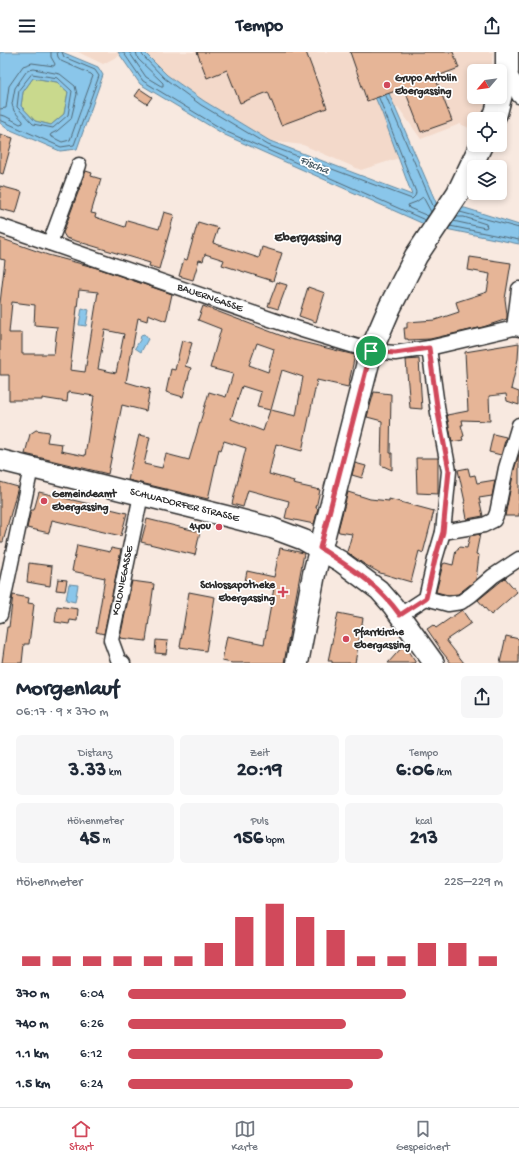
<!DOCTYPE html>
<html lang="de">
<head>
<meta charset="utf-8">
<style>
	:root { --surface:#fff; --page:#f6f6f7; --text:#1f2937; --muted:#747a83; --line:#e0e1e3; --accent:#d1495b }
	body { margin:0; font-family:"Gochi Hand",sans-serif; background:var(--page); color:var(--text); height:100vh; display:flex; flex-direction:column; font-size:15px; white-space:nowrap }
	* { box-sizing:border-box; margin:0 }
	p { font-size:13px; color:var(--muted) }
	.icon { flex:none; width:22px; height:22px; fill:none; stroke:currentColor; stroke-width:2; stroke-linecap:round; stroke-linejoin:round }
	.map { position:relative; height:611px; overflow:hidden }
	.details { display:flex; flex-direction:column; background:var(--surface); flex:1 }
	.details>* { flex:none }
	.needle { width:26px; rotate:241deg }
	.buttons { position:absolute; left:467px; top:12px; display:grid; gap:8px }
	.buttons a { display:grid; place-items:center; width:40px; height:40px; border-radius:6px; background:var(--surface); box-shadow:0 2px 6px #0003; font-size:20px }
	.pin { position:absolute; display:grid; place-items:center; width:34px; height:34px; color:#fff; margin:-17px; border:2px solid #fff; border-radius:50%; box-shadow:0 1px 4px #0007 }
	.round { display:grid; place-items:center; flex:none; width:42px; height:42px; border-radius:6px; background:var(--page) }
	.overview { display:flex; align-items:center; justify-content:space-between; height:68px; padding:0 16px }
	h1 { font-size:22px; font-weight:700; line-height:30px }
	.stats { display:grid; grid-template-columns:repeat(3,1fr); gap:6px; height:68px; padding:4px 16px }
	.stats div { display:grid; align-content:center; border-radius:6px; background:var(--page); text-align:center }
	.stats b { font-size:20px; font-weight:700 }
	.stats small { font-size:11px; font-weight:400 }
	.stats p { font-size:11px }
	.chart { height:112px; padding:8px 16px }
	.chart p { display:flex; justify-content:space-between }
	.chart svg { width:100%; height:72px; margin-top:4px; stroke:var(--accent); stroke-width:6 }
	ul { padding:0 16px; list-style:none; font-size:13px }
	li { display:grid; grid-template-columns:64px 48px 1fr; align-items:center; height:30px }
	li i { height:10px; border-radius:5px; background:var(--accent) }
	header { display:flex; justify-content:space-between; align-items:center; height:52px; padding:0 16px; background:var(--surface); font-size:18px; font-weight:700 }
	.dock { display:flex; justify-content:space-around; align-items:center; height:56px; border-top:1px solid var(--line); background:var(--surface); font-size:11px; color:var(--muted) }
	.dock a { display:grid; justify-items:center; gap:2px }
	.dock .on { color:var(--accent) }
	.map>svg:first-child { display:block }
</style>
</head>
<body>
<header><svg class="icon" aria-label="menu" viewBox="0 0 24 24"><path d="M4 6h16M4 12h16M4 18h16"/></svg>Tempo<svg class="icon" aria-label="share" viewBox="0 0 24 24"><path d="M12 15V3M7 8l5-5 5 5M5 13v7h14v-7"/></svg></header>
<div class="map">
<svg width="519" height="611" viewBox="0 0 519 611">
	<rect width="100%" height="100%" fill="#f8e9e0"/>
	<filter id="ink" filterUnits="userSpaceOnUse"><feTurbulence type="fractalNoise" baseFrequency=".025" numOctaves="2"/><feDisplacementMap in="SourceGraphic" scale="8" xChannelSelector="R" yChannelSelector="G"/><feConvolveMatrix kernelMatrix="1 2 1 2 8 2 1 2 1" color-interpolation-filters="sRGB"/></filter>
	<g filter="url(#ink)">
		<!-- built -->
		<path fill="#f3d9ca" d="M78,0H118L120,3L103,12Z
			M144,0H493L491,19H474V45H488L479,67H474V78L460,72L421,87L398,55L382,61L399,106L361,118L303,93L270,89L204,49L167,23Z"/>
		<!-- green -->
		<path fill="#c9d98d" stroke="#7a825c" d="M33,26L57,30L68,40L64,62L51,73L35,69L21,54L23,40Z"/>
		<!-- water -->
		<path fill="#8ac6ea" stroke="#64889e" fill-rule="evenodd" d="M0,0H62L98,15L103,23L77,97L60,99L6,76L0,71ZM33,26L57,30L68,40L64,62L51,73L35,69L21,54L23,40Z
			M118,0H144L167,23L204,49L270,89L412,143L382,61L355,0H371L438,155L465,156L519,173V192L426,173L225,83L140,32Z
			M82,256L89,258L86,274L79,273Z
			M144,282L148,287L141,300L135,296L140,288L141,283Z
			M69,532L78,533L75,550L66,548Z"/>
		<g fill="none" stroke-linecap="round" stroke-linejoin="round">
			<!-- shore -->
			<path stroke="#516977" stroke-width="1" d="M123,0L143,29L227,80L425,168
				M129,0L146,25L161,34H163V31L138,7L136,0
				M141,0L143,4L164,26L201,53L268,93L412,147L415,144L416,140L379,46
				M32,22L58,26L72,39L68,63L53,76L33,72L17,55L19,38Z
				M386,44L434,156
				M0,57L6,56L9,34L23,14L32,11L54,14L55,12L51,5V0
				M0,63L5,64L20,72L23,71V69L14,59L12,52L15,36L26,20L29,18L34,17L60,22L75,34L77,42L71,67L57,79L51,82L50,84L62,90L70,88L93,24L91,22L61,9L58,5L57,0
				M0,68L61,95L74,93L99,24L95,18L64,5L62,0
				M460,160L519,176
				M428,164L409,156L408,153L416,150L423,145L431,160
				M453,169L485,176L487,175L486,172L464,165H457
				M450,174L519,188"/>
		</g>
		<!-- building -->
		<path fill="#e6b597" stroke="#2b2b2b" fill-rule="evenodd" d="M197,0H306L327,56L281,73L268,40L240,51L227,18L207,26Z
			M350,0H453L459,16L435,25L452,69L421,80L404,36L367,49Z
			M140,37L152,45L147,52L135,44Z
			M0,82L13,86L3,122L0,121Z
			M86,119L92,121L91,124L101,127L91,161L96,162L95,165L125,175L127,168L159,177L164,160L174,163L159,217L149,214L150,211L66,186L63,181Z
			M0,134L22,140L16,161L0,157Z
			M198,170L218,176L213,191L259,206L262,195L282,201L273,229L222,213L224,208L205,202L203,209L199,208L193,228L179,224L184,207L187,208Z
			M0,186L48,203L97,216L172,242L166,269L148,262L147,269L138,266L126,330L150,337L146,359L122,353L108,422L25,402L30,382L36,378L49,380L47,390L62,392L61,399L85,404L94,344L68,340L67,350L42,346V348H9V323H0V251L5,208L0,207ZM79,238L98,240L85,320L70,318ZM12,250L35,253L34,273L57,275L54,302H22V281H9ZM105,278L124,282L116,321L98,317Z
			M470,205L511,211L505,247L507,262V267L483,275L430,287L408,288V287H405L404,276H407V270L435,268L459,260L456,250L487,240L490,222L468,218Z
			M277,230L287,233L278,257L268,254Z
			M308,235L325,241L316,270L299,264Z
			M203,254L290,287L355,303L348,335L317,328L302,399L276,392L269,422L294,429L293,432L320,438L316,456L318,457L314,472L285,466L289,449L248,438L243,455L232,452L246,396L224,389L221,398L219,397L208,447L128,428L139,383L150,385L144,412L162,416L166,402L189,408L209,340L226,345L233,322L210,316L221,277L198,268ZM257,291L274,297L268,320L249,313ZM282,318L303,325L296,364L271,358ZM242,334L261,340L257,355L270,358L263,379L231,367Z
			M182,288L192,291L185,314L191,316L183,345L166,340L171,317L175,318Z
			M519,291L518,307L511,337L519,340V353L507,349L506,342L489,344L490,369L462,368L463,373H461L464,384L462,385L463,388L452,390L447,363L468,359L465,300Z
			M419,307L422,357L410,356L406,308Z
			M374,340L391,342L390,401H392V418L381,413L382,369L367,365Z
			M493,382L506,385L501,403L489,400Z
			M519,402V464H505L514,418Z
			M416,406H438V442L417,441Z
			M355,411L366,414L362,426L352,423Z
			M468,416L470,424L475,423L477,431L495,428L492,444L479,446L483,464L467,467L464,450H465L458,418Z
			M0,430L18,435L3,490H0Z
			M39,440L127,461L121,484L52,468L49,481L27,476L31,458H34Z
			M348,440L370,447L389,449V447L434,459L423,501L419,499L411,530L380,521L364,512L347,500L352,482L339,480L338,478Z
			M147,467L200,480L195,503L141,490Z
			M480,482L476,502L479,503L476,528L458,542L448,543L436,540L443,512L445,511L453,513L456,498H458L459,495L467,496L470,484Z
			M77,493L110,500L111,496L121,498L104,582L96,580L105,526L72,519Z
			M280,496L304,501L284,611H232L222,609L227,584L264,592L274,536L245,529L247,519L274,525Z
			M29,511L52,514L50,534L27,530Z
			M505,526L517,540L491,563L478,548Z
			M58,527L67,528L65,539L56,538Z
			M132,529L154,532L146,589L120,586Z
			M189,540L215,545L206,599L180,595Z
			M13,543L29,546L28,551L34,552L29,592H24L22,611H2L7,575H9Z
			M57,554L78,557L77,569L70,568L69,572L55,570Z
			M462,558L471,571L446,588L464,611H451L439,596H440L427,577L433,573L436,576Z
			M338,561L363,566L355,611H332V609H328Z
			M506,584L519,587V611H500Z
			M156,588L168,589L166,602L155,601Z
			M404,593L416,611H388Z"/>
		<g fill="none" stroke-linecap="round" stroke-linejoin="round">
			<defs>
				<g id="street">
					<path d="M507,19L515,31L519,44"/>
					<path id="s1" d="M0,174L299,277L371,299L395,301L429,296L514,276L519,277"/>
					<path d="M50,191L79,113"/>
					<path d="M514,276L519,237"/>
					<path d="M443,480L484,473L494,468L497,461L506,416L519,373"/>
					<path d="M426,546L448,552L461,550L471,543L493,524L519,507"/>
					<path d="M0,563L31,416"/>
					<path d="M400,563L426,546L435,507L443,480L449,419L438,361L429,296"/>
					<path id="s2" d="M123,611L119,610L111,588L141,443"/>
				</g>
				<g id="secondary">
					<path id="s3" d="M0,408L230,465L272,476L304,488L340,509L379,538L393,554L434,611"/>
				</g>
				<path id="primary" d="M493,67L496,61L507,19V0
					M297,611L314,522L371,299L390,255L416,204L458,141L481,93"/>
			</defs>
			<!-- street casing -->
			<use href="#street" stroke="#2b2b2b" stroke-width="17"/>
			<!-- secondary casing -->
			<use href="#secondary" stroke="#2b2b2b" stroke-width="23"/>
			<!-- primary casing -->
			<use href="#primary" stroke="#2b2b2b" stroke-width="25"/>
			<!-- street -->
			<use href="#street" stroke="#fff" stroke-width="14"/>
			<!-- secondary -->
			<use href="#secondary" stroke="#fff" stroke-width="20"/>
			<!-- primary -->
			<use href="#primary" stroke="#fff" stroke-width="22"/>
		</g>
	</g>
	<g fill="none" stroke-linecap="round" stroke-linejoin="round" filter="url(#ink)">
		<defs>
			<path id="route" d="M429,296L438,361L449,418L443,480L435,507L426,546L400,563C378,532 352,517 320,496L371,299L395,301Z"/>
		</defs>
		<!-- route casing -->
		<use href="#route" stroke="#fff" stroke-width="8"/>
		<!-- route -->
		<use href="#route" stroke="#d1495b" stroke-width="5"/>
	</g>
	<!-- markers -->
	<g fill="#d1495b" stroke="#fff" stroke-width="1.5">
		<circle cx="387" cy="33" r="4"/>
		<circle cx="44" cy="449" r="4"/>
		<circle cx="219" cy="475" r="4"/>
		<path d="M281 534h4v4h4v4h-4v4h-4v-4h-4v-4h4z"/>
		<circle cx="346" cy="587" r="4"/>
	</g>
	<g text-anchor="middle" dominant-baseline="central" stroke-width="3.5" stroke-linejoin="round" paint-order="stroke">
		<!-- poi labels -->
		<g font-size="11" font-weight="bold" fill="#2b2b2b" stroke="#fff" text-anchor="start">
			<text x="395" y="27">Grupo Antolin<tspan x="395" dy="13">Ebergassing</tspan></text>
			<text x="52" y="443">Gemeindeamt<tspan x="52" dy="13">Ebergassing</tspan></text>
			<text x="211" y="475" text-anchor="end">4you</text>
			<text x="275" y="534" text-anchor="end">Schlossapotheke<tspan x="275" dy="13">Ebergassing</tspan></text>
			<text x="354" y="581">Pfarrkirche<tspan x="354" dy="13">Ebergassing</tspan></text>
		</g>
		<!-- street labels -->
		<g font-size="11" fill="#2b2b2b" stroke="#fff">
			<text stroke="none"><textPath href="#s1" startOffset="222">BAUERNGASSE</textPath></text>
			<text stroke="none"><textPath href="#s3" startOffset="190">SCHWADORFER STRASSE</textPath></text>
			<text stroke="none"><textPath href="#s2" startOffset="88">KOLONIEGASSE</textPath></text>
		</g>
		<!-- water labels -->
		<g font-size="12" font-style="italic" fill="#485a64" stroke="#fff">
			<text transform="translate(314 114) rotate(23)">Fischa</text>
		</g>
		<!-- quarter labels -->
		<g font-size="13" font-weight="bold" fill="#2b2b2b" stroke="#fff">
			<text x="308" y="186">Ebergassing</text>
		</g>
	</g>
</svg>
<div class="buttons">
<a><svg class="needle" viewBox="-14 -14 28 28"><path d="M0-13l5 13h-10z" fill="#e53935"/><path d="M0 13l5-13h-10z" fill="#747a83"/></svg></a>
<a><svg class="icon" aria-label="locate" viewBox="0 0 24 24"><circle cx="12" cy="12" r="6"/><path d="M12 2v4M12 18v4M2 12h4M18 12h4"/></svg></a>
<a><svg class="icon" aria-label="layers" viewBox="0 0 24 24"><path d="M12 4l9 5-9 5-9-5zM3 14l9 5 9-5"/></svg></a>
</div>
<div class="pin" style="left:371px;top:299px;background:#1e9e55"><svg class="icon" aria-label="arrive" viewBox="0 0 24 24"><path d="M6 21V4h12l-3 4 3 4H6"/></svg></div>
</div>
<section class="details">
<div class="overview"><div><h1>Morgenlauf</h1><p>06:17 · 9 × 370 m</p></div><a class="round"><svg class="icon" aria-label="share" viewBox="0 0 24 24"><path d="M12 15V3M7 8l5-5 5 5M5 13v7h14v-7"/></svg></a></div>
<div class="stats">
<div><p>Distanz</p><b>3.33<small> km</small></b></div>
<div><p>Zeit</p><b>20:19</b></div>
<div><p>Tempo</p><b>6:06<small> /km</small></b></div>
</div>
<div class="stats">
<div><p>Höhenmeter</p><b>45<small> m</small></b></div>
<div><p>Puls</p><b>156<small> bpm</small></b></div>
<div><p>kcal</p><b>213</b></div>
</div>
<div class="chart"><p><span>Höhenmeter</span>225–229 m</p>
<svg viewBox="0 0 160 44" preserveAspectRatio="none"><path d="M5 44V38M15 44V38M25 44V38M35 44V38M45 44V38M55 44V38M65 44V30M75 44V14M85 44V6M95 44V14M105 44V22M115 44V38M125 44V38M135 44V30M145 44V30M155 44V38"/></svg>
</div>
<ul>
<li><b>370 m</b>6:04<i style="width:74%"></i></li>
<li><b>740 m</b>6:26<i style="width:58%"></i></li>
<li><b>1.1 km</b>6:12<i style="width:68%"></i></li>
<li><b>1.5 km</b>6:24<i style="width:60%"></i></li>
</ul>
</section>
<nav class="dock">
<a class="on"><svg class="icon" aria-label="home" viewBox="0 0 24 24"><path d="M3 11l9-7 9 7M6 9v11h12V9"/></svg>Start</a>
<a><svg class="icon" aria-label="map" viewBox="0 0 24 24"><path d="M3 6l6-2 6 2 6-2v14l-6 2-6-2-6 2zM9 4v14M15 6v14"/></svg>Karte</a>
<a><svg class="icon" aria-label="saved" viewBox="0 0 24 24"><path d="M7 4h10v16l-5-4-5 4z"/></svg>Gespeichert</a>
</nav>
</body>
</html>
